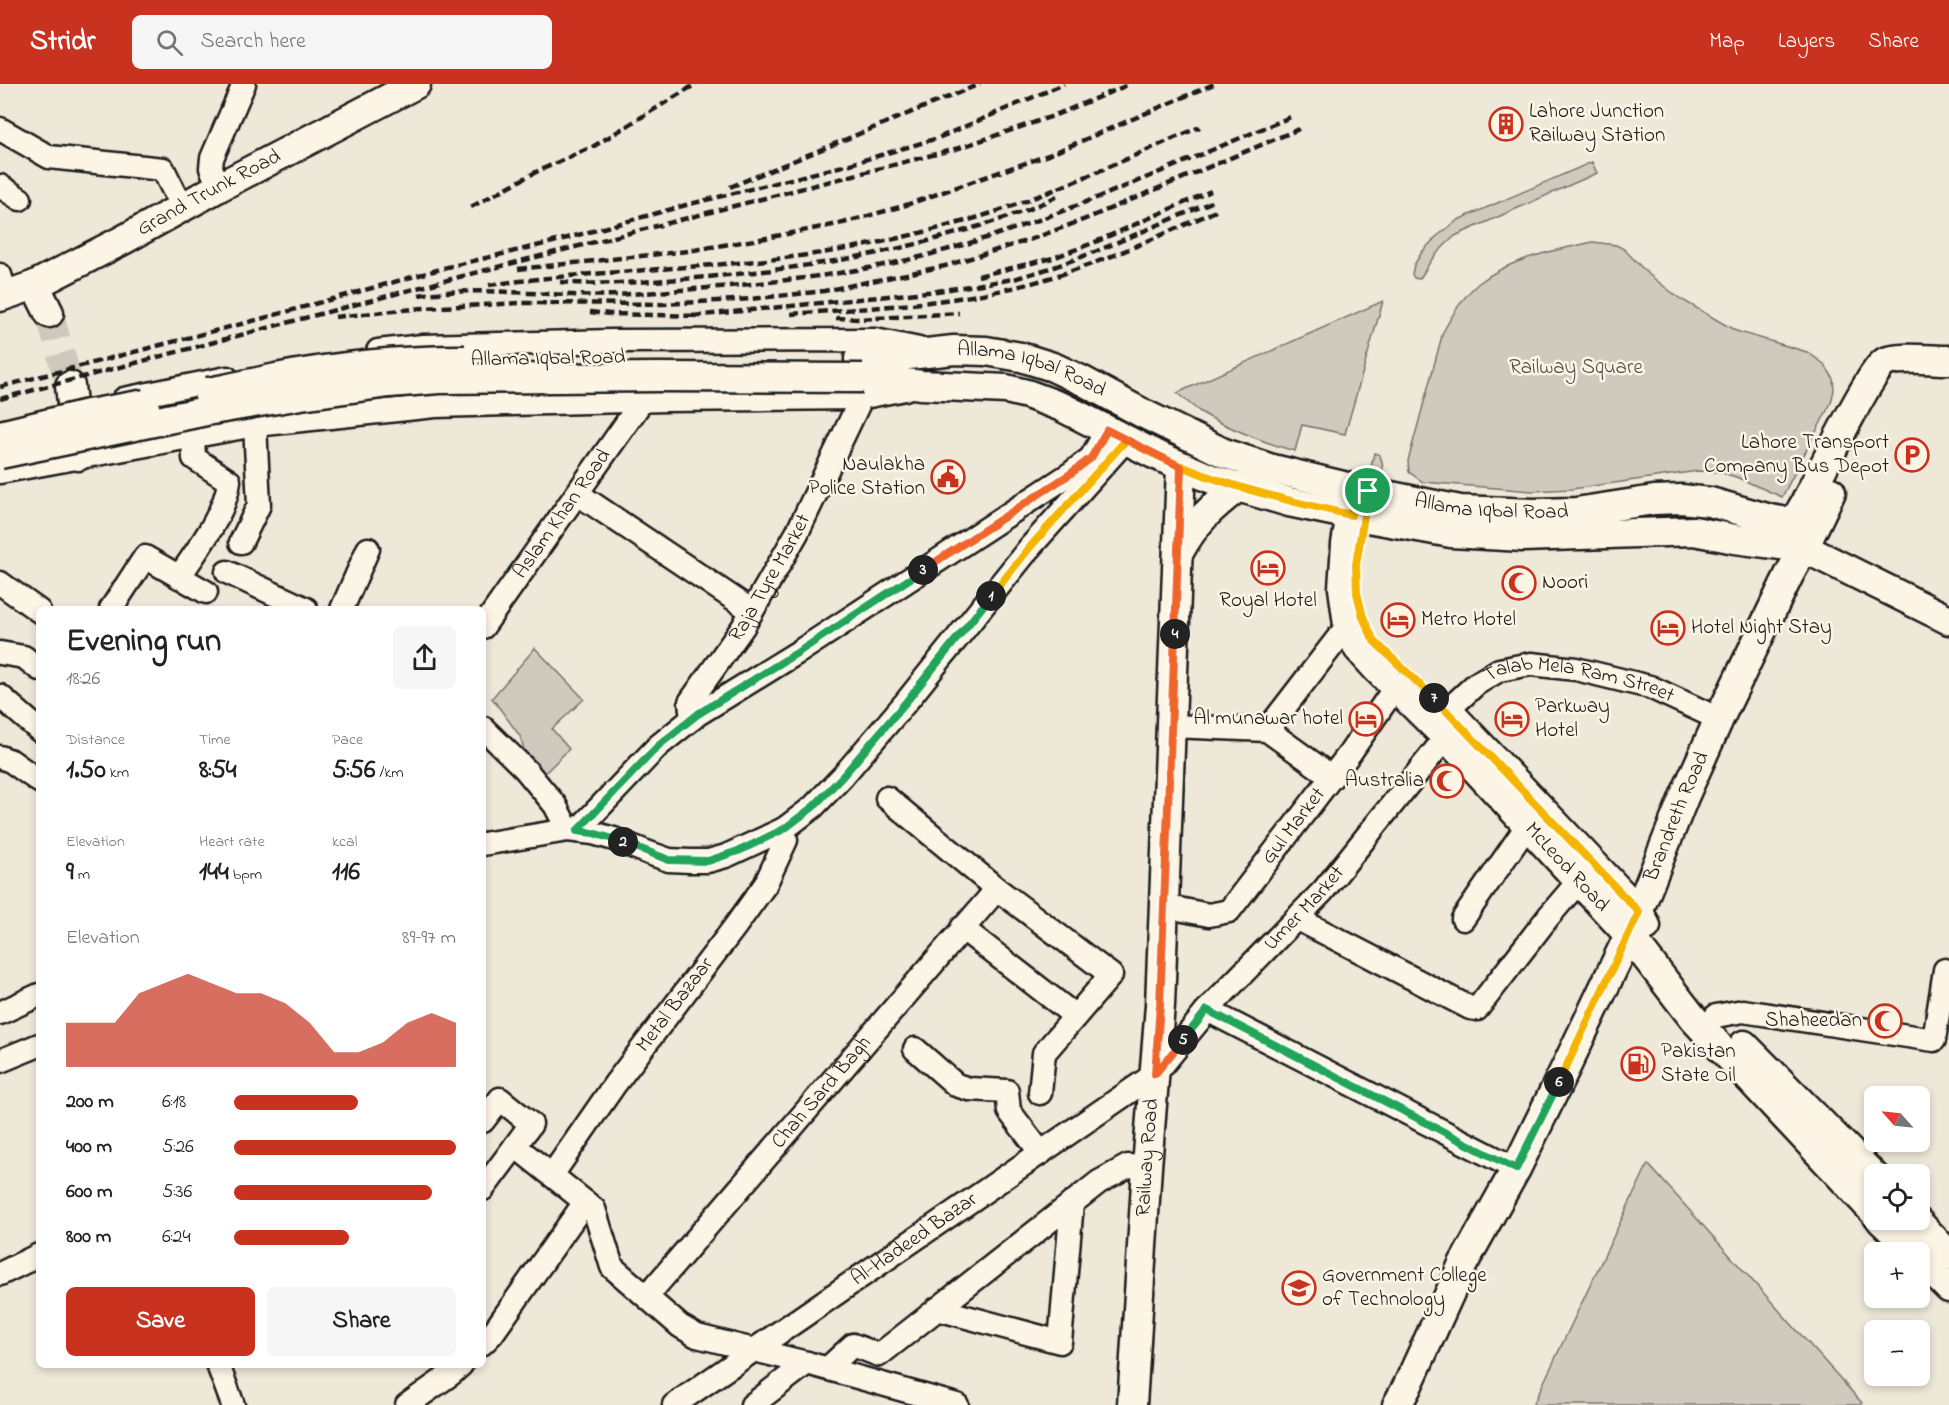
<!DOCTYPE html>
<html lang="en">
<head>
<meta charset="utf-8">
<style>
	:root { --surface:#fff; --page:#f6f6f6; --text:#222; --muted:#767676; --accent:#c8321e }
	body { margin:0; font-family:"Indie Flower",sans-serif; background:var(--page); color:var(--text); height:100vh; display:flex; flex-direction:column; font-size:22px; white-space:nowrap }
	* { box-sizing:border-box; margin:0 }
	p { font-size:20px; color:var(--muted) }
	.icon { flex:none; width:33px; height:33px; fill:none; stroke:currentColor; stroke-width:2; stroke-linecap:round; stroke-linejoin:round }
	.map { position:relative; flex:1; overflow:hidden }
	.drawer { position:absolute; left:36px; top:522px; width:450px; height:762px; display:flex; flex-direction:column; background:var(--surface); border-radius:9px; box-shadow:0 3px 9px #0003 }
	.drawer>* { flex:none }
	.needle { width:39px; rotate:297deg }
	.controls { position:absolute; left:1864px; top:1002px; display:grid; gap:12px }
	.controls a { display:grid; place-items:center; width:66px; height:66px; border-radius:9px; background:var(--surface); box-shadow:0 3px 9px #0003; font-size:30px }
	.pin { position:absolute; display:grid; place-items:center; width:51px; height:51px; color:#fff; margin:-26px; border:3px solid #fff; border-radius:50%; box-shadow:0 2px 6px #0007 }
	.km { position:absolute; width:30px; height:30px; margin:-15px; border-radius:50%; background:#222; color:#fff; font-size:16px; line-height:30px; text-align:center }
	.round { display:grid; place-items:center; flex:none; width:63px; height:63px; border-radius:9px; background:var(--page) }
	.head { display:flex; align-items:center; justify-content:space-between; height:102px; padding:0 30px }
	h1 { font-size:33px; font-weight:800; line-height:45px }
	.stats { display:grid; grid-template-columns:repeat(3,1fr); gap:9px; height:102px; padding:6px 30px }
	.stats div { display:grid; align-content:center }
	.stats b { font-size:26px; font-weight:800 }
	.stats small { font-size:16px; font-weight:400 }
	.stats p { font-size:16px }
	.chart { height:168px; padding:12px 30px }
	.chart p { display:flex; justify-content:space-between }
	.chart svg { width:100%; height:108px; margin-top:6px; fill:var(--accent); opacity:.7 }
	.action { display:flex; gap:12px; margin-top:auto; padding:12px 30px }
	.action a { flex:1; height:69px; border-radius:9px; background:var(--accent); color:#fff; font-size:24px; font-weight:800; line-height:69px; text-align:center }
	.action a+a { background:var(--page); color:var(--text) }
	ul { padding:0 30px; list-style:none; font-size:20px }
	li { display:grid; grid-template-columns:96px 72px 1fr; align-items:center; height:45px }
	li i { height:15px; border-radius:8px; background:var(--accent) }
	header { display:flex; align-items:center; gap:36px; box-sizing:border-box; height:84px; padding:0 30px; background:var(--accent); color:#fff }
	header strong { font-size:28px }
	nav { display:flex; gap:33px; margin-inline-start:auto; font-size:21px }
	.search { width:420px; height:54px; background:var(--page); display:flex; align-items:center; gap:15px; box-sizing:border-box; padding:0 21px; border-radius:9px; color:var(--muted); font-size:22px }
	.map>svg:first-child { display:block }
</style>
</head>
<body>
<header>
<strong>Stridr</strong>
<div class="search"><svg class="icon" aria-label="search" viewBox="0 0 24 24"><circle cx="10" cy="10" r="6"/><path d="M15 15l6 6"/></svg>Search here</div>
<nav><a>Map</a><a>Layers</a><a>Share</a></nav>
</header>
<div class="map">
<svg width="1949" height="1321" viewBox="0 0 1949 1321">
	<rect width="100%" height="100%" fill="#eee8d9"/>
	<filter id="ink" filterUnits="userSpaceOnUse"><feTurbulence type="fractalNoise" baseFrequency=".0167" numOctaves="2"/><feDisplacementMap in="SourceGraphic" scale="12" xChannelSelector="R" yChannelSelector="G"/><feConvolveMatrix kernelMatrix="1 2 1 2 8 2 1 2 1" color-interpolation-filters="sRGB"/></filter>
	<g filter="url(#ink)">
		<!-- green -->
		<path fill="#cfcabd" stroke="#76736c" stroke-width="1.5" d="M1592,78L1597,89L1455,152C1446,160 1437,168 1430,178C1426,184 1424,190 1419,195L1414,194L1412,190L1414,181L1422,168L1436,153L1458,136Z
			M1593,158L1616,161L1624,165L1647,189L1679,214L1736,247L1807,268L1824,280L1830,289L1833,295L1834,306L1831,319L1782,413L1736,393L1719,388L1698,387L1572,405L1532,407L1423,398L1409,388L1408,377L1443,248C1453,230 1463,212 1479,199C1511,174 1555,166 1593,158Z
			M1383,217L1345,350L1302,341L1295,367C1270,361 1221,341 1199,327C1191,321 1184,315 1177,309Z
			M1374,369L1380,371L1382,378L1384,399L1368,397Z
			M535,564L584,615L552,645L569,665L542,692L528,678L520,652L492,614Z
			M1648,1080L1862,1319L1860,1321H1533Z"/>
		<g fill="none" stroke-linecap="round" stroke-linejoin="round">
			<!-- major-tunnel -->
			<path stroke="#cec9bd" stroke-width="28" stroke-dasharray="28 14" stroke-linecap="butt" d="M49,229L70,302"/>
			<defs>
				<g id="minor">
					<path d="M0,45L49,73L163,85L182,123"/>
					<path d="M0,102L20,115"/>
					<path d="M219,103L211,84L212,74L244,0"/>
					<path d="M0,191L6,211"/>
					<path d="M378,267L423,262L612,257L875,256L919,265"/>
					<path d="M124,315L227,294"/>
					<path d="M0,388L255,341L435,322L666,316L859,314L905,305"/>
					<path d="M578,410L752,527"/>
					<path d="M241,458L259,421L255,341"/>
					<path d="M227,488L306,525"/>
					<path d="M179,493C197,466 226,429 229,397L194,374L193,352"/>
					<path d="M0,499L39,527"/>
					<path d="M111,525L145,473L206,508"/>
					<path d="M342,525L368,465"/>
					<path id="s1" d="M483,543L642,317"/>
					<path d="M0,569L24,573L39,585"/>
					<path d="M0,612L39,646"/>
					<path id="s2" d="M1448,626L1476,600L1499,586L1531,580L1576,585L1650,603L1719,635"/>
					<path id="s3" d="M692,635L690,618L743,543L797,449L858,321L859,314"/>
					<path d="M1171,642L1267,646L1332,693"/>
					<path d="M483,644L525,685L555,721L568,746"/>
					<path d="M1267,646L1348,541"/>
					<path d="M0,673L11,677L39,697"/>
					<path d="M887,714L997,805L1111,891L1044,969L1040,1009"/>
					<path d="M577,747L658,662L698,630L800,567L1070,390L1091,374L1107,346"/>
					<path d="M483,760L568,746L593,749L614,755L649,769L669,776L690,777H708L726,772L784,745L813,723L842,693L906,618L1031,462L1126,356"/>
					<path id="s4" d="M1163,822L1209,831L1229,827L1350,669L1396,602"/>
					<path d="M1296,834L1470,924L1477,925L1549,832L1578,798"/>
					<path d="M1463,835L1527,742"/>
					<path d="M962,844L1075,932"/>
					<path d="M1207,926L1516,1085"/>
					<path d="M0,929L39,911"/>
					<path d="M1716,932L1743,927L1934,956L1945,886"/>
					<path d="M915,965L956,1001L969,1005L1007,1007L1009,1027L1041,1069"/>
					<path d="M0,977L39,961"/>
					<path d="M483,1037L500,1015L531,1040L515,1062L594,1125L612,1183L680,1242L697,1252L807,1279L957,1321"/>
					<path id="s5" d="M552,1091L615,1000L734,844L765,801L786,756L784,745"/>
					<path d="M483,1105L515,1062"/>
					<path d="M0,1190L39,1171"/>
					<path id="s6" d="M647,1212L997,805"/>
					<path d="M937,1225L1060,1258L1072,1119"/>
					<path d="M483,1259L492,1250L585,1118"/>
					<path d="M218,1281L233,1321"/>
					<path d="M828,1284L853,1261L879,1271L1099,1098L1128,1082L1147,1083"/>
					<path d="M407,1321L451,1290L461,1281"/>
					<path id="s7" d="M674,1321L1155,990L1211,922L1323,807L1446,653"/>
					<path d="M752,1321L807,1279"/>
				</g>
				<g id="major">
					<path d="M35,201L49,229"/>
					<path id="s8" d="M0,213L35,201L123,156L219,103L416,0"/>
					<path id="s9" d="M859,275L881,274L954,266L986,267L1021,273L1053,283L1083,297L1142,329L1224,369L1269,384L1356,405L1460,426L1534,429L1576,428L1654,416L1681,415L1710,418L1770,435L1788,438L1797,433L1804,421C1815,400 1872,283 1885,278C1901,272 1931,276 1949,276"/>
					<path d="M863,294L922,301L1006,305L1027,310L1062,323L1154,370L1214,396L1289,418L1351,431L1451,449L1523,453L1694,447L1735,455L1804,464L1949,536"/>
					<path d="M70,302L78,372"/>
					<path id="s10" d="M1354,412L1346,460L1343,504L1348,541L1358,564L1377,585L1446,653L1629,851L1693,934L1875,1129"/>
					<path d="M1179,468C1196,437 1211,424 1238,403"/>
					<path d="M1446,625L1639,828L1646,842"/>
					<path d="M1744,961L1875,1093"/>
					<path d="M1881,1136L1914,1168"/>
					<path d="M1916,1136L1949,1171"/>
					<path d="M1920,1175L1949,1204"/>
					<path id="s11" d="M1132,1321L1147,1083L1160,921L1181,383"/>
					<path id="s12" d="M1397,1321L1407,1303L1463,1180L1516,1085L1567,981L1629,851L1684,713L1719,635L1789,491L1804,464L1831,408"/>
				</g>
			</defs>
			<!-- minor casing -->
			<use href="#minor" stroke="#1c1c1c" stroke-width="27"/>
			<!-- major casing -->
			<use href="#major" stroke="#1c1c1c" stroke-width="33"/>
			<!-- minor -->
			<use href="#minor" stroke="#fcf5e5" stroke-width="22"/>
			<!-- major -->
			<use href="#major" stroke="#fcf5e5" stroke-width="28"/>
			<!-- rail -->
			<path stroke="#1c1c1c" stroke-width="4.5" stroke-dasharray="9 4.5" stroke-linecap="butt" d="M730,103L980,0
				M471,123L536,88L594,62L696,0
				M518,185L688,167L766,154L843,139L903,122L1051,70L1214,0
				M978,192L1053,174L1093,159L1211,107
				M560,198C605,202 650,197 696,194C786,186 876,174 963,147C997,137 1030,127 1061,110
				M489,201C616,183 746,186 872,160C913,151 955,141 995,128C1065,104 1132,72 1200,43
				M419,211C485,201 552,214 618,211C719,203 822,197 920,173C1049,140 1171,82 1293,32
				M590,228L610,230L701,232
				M791,230C880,223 971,219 1056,192C1111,175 1163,150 1216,127
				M693,232L937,207L1014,195L1054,183L1097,167L1214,117
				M335,233L423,224L521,219L664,220L751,215L824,207L945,182L1032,155L1088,134L1299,45
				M836,234L860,235L959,229
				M0,303L264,234L448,183L553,158L686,121L847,81L938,54L1064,0
				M0,315L459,193L959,64L1053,32L1130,0"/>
			<defs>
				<path id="major-bridge" d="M208,308C231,304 253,299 276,294C338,282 401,276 465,276
					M0,351L83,331L145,320
					M0,370L206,327L301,311L389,299L439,295L656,293L863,294"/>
			</defs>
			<!-- major-bridge casing -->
			<use href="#major-bridge" stroke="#1c1c1c" stroke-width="33" stroke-linecap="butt"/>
			<!-- major-bridge -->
			<use href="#major-bridge" stroke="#fcf5e5" stroke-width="28"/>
		</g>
	</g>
	<g fill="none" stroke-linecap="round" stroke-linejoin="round" filter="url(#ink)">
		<defs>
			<path id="split-1" d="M991,512L1031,462L1126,356C1199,396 1271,413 1351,431L1356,405L1368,407"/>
			<path id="split-2" d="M623,758L669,776L708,777L741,766L784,745L813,723L842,693L906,618L991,512"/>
			<path id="split-3" d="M623,758L593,749L577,747L658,662L698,630L800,567L923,486"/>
			<path id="split-4" d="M923,486L1070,390L1091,374L1107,346L1181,383L1175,550"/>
			<path id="split-5" d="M1175,550L1160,921L1155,990L1183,956"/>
			<path id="split-6" d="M1183,956L1207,926L1516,1085L1559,998"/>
			<path id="split-7" d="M1434,614L1639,828L1559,998"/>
			<path id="split-8" d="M1368,407L1356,481L1357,509L1363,533L1374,557L1434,614"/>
		</defs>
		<!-- split-1 casing -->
		<use href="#split-1" stroke="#fff" stroke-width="12"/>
		<!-- split-2 casing -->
		<use href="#split-2" stroke="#fff" stroke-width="12"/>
		<!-- split-3 casing -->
		<use href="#split-3" stroke="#fff" stroke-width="12"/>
		<!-- split-4 casing -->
		<use href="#split-4" stroke="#fff" stroke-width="12"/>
		<!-- split-5 casing -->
		<use href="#split-5" stroke="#fff" stroke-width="12"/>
		<!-- split-6 casing -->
		<use href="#split-6" stroke="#fff" stroke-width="12"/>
		<!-- split-7 casing -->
		<use href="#split-7" stroke="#fff" stroke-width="12"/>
		<!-- split-8 casing -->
		<use href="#split-8" stroke="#fff" stroke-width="12"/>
		<!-- split-1 -->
		<use href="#split-1" stroke="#f5b400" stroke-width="8"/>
		<!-- split-2 -->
		<use href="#split-2" stroke="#22a559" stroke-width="8"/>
		<!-- split-3 -->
		<use href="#split-3" stroke="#22a559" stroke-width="8"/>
		<!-- split-4 -->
		<use href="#split-4" stroke="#f0652b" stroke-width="8"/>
		<!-- split-5 -->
		<use href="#split-5" stroke="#f0652b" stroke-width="8"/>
		<!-- split-6 -->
		<use href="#split-6" stroke="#22a559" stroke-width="8"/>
		<!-- split-7 -->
		<use href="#split-7" stroke="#f5b400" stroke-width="8"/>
		<!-- split-8 -->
		<use href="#split-8" stroke="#f5b400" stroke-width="8"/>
	</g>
	<!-- icons -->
	<defs>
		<symbol id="building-ring" viewBox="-11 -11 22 22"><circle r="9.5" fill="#fcf5e5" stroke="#c8321e" stroke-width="1.5"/><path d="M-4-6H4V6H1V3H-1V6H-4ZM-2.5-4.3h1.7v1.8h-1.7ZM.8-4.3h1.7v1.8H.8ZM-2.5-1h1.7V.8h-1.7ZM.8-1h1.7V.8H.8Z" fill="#c8321e"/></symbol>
		<symbol id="parking-ring" viewBox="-11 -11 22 22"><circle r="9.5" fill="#fcf5e5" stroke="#c8321e" stroke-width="1.5"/><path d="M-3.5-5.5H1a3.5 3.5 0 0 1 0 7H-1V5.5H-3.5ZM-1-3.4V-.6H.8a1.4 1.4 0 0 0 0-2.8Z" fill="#c8321e"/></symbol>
		<symbol id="civic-ring" viewBox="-11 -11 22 22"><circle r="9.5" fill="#fcf5e5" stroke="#c8321e" stroke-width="1.5"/><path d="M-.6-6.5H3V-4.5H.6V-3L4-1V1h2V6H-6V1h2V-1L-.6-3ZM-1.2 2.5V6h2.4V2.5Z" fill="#c8321e"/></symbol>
		<symbol id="hotel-ring" viewBox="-11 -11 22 22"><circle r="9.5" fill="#fcf5e5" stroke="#c8321e" stroke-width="1.5"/><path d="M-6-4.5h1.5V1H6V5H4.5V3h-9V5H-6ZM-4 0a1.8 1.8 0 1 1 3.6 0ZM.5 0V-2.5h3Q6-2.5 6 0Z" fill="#c8321e"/></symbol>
		<symbol id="mosque-ring" viewBox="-11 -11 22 22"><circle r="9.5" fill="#fcf5e5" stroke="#c8321e" stroke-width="1.5"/><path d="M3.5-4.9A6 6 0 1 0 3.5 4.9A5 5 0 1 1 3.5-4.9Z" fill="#c8321e"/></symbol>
		<symbol id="fuel-ring" viewBox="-11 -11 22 22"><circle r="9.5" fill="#fcf5e5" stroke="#c8321e" stroke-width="1.5"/><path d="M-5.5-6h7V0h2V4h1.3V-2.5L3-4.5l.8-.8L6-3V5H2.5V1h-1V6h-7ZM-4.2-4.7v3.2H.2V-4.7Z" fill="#c8321e"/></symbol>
		<symbol id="university-ring" viewBox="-11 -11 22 22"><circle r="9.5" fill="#fcf5e5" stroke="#c8321e" stroke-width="1.5"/><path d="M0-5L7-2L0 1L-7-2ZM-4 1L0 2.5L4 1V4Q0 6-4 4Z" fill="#c8321e"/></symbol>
	</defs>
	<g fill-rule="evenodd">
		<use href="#building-ring" x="1487" y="21" width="38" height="38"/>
		<use href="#parking-ring" x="1893" y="352" width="38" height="38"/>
		<use href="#civic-ring" x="929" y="374" width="38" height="38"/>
		<use href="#hotel-ring" x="1249" y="465" width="38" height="38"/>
		<use href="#mosque-ring" x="1500" y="480" width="38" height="38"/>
		<use href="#hotel-ring" x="1379" y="517" width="38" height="38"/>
		<use href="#hotel-ring" x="1649" y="525" width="38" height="38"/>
		<use href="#hotel-ring" x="1347" y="616" width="38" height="38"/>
		<use href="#hotel-ring" x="1493" y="616" width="38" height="38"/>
		<use href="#mosque-ring" x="1428" y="678" width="38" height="38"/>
		<use href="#mosque-ring" x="1866" y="918" width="38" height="38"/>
		<use href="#fuel-ring" x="1619" y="961" width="38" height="38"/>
		<use href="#university-ring" x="1280" y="1185" width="38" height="38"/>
	</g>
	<g text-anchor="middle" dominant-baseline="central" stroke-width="5" stroke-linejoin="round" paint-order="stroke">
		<!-- poi labels -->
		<g font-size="21" fill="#1c1c1c" stroke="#fcf5e5" text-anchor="start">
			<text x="1529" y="28">Lahore Junction<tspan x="1529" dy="24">Railway Station</tspan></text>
			<text x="1889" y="359" text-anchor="end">Lahore Transport<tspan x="1889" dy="24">Company Bus Depot</tspan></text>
			<text x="925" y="381" text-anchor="end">Naulakha<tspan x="925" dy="24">Police Station</tspan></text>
			<text x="1542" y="499">Noori</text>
			<text x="1268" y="517" text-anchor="middle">Royal Hotel</text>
			<text x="1421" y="536">Metro Hotel</text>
			<text x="1691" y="544">Hotel Night Stay</text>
			<text x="1535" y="623">Parkway<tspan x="1535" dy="24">Hotel</tspan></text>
			<text x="1343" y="635" text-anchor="end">Al munawar hotel</text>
			<text x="1424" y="697" text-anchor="end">Australia</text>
			<text x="1862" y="937" text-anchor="end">Shaheedan</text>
			<text x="1661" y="968">Pakistan<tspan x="1661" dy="24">State Oil</tspan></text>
			<text x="1322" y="1192">Government College<tspan x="1322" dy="24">of Technology</tspan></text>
		</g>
		<!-- street labels -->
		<g font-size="21" fill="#1c1c1c" stroke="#fcf5e5">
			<text stroke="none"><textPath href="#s8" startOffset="234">Grand Trunk Road</textPath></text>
			<text transform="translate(548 275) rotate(-1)">Allama Iqbal Road</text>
			<text stroke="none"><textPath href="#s9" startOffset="176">Allama Iqbal Road</textPath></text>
			<text stroke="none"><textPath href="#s9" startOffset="662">Allama Iqbal Road</textPath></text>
			<text stroke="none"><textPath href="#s1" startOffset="138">Aslam Khan Road</textPath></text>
			<text stroke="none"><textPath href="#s3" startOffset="165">Raja Tyre Market</textPath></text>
			<text stroke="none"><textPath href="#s2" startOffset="147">Talab Mela Ram Street</textPath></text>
			<text stroke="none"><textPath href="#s12" startOffset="652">Brandreth Road</textPath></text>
			<text stroke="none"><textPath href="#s4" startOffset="174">Gul Market</textPath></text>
			<text stroke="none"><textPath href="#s10" startOffset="458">McLeod Road</textPath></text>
			<text stroke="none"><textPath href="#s7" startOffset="807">Umer Market</textPath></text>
			<text stroke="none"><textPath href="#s5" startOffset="210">Metal Bazaar</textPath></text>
			<text stroke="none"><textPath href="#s6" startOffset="268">Chah Sard Bagh</textPath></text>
			<text stroke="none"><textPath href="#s11" startOffset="248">Railway Road</textPath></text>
			<text stroke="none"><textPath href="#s7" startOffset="292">Al-Hadeed Bazar</textPath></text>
		</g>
		<!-- park labels -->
		<g font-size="21" fill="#52504c" stroke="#fcf5e5">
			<text x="1576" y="284">Railway Square</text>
		</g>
	</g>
</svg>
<div class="controls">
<a><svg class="needle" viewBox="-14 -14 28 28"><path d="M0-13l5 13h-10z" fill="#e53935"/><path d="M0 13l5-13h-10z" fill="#767676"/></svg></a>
<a><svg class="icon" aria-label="locate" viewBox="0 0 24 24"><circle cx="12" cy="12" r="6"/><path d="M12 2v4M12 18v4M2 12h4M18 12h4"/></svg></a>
<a>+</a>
<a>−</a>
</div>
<div class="pin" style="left:1368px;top:407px;background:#1e9e55"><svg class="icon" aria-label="arrive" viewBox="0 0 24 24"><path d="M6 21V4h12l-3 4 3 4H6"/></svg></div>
<b class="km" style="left:991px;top:512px">1</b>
<b class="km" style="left:623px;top:758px">2</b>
<b class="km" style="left:923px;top:486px">3</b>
<b class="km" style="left:1175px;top:550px">4</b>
<b class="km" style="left:1183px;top:956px">5</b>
<b class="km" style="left:1559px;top:998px">6</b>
<b class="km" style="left:1434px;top:614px">7</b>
<section class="drawer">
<div class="head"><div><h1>Evening run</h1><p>18:26</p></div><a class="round"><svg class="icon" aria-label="share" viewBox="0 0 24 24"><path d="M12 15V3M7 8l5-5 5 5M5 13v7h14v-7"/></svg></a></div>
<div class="stats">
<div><p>Distance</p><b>1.50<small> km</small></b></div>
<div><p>Time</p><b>8:54</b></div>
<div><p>Pace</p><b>5:56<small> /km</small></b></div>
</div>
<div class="stats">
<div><p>Elevation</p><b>9<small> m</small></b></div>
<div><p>Heart rate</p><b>144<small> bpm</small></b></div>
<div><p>kcal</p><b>116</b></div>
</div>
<div class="chart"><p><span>Elevation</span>89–97 m</p>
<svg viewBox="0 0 160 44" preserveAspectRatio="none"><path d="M0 44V26L10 26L20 26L30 14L40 10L50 6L60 10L70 14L80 14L90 18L100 26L110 38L120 38L130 34L140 26L150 22L160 26V44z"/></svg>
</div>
<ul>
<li><b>200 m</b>6:18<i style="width:56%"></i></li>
<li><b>400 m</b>5:26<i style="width:100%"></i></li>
<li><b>600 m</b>5:36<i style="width:89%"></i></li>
<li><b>800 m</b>6:24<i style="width:52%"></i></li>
</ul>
<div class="action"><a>Save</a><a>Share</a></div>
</section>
</div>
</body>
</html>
